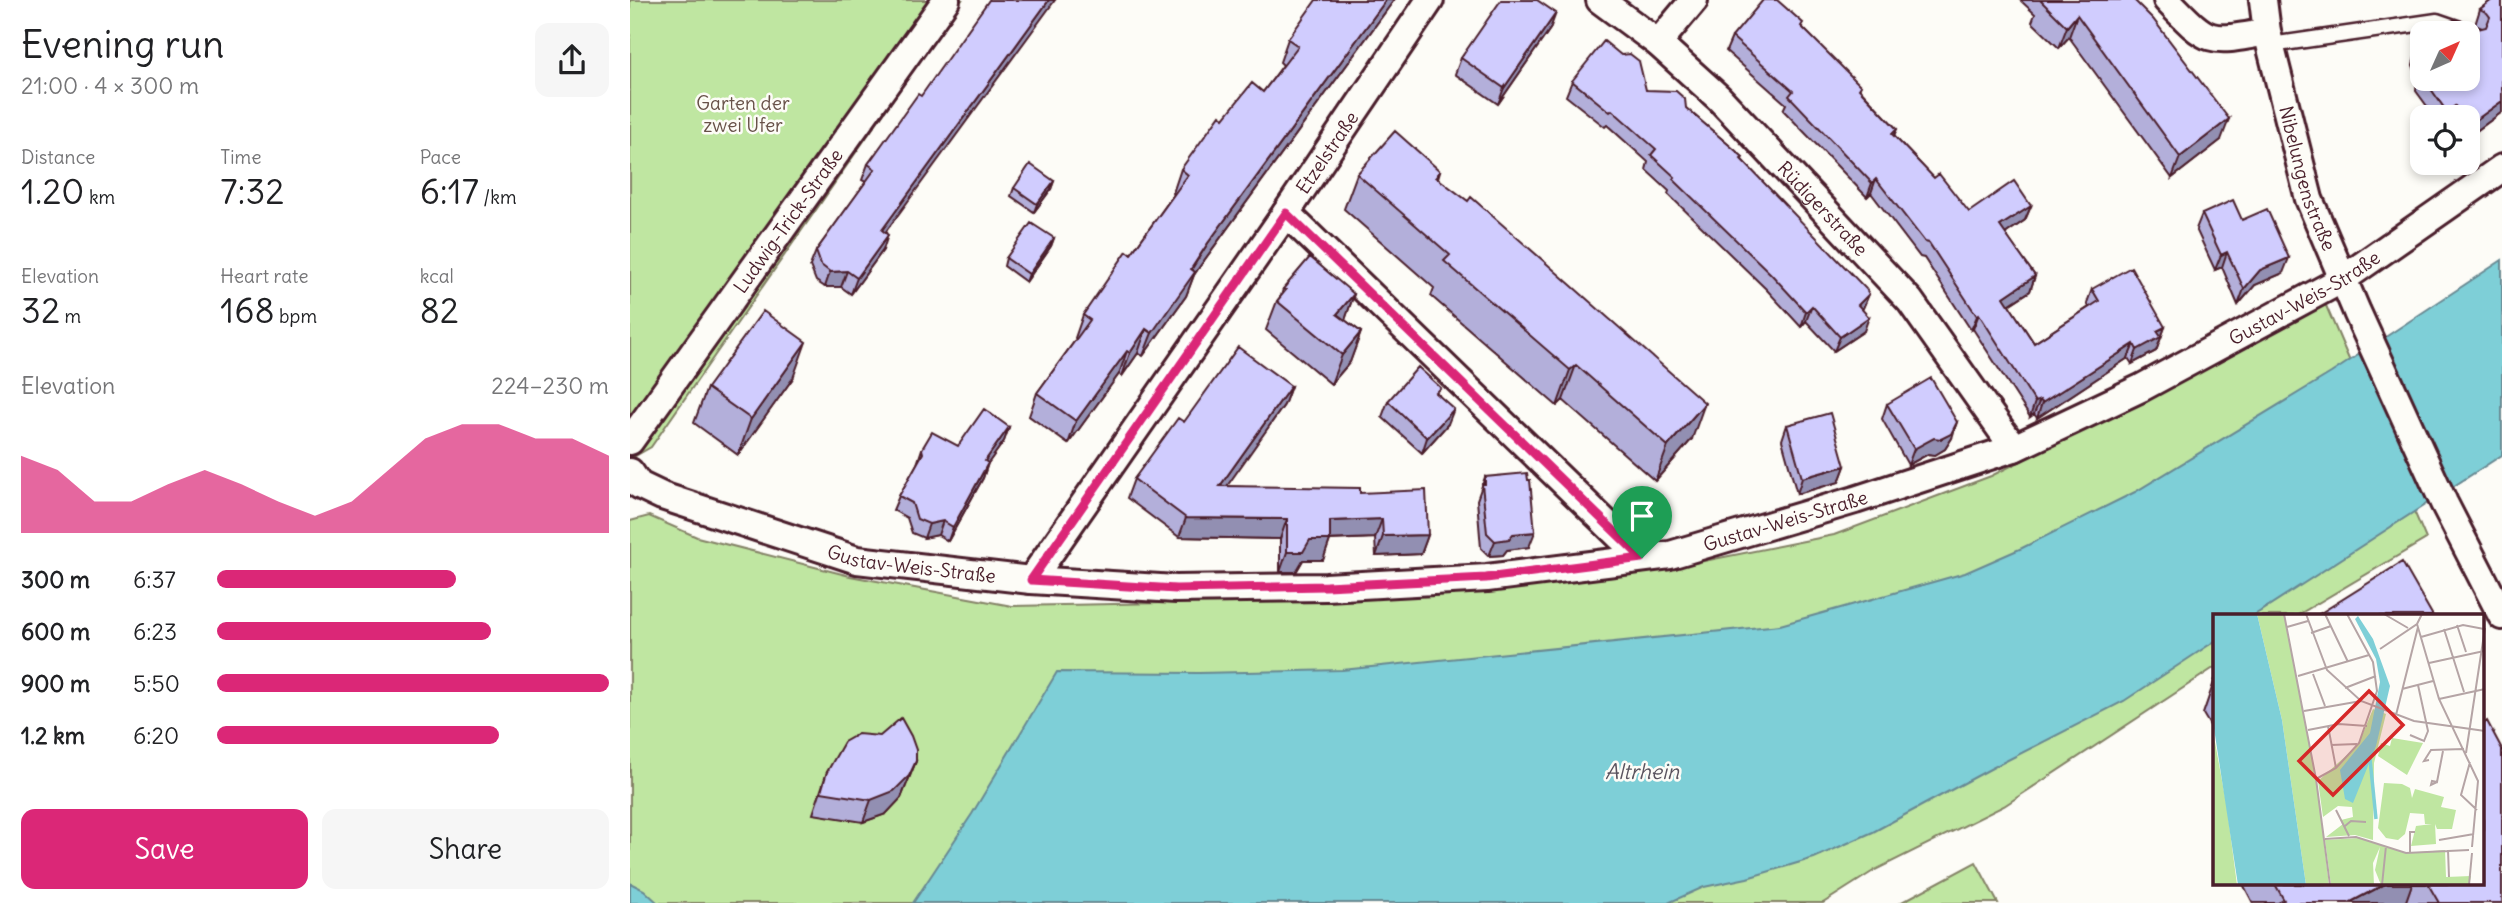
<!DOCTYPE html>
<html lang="en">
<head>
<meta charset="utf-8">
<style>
	:root { --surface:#fff; --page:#f6f6f6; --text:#202124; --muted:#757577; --accent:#db2777 }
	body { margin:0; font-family:Delius,sans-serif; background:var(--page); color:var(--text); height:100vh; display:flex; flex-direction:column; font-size:26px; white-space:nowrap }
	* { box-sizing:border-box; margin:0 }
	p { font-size:23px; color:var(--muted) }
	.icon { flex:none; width:38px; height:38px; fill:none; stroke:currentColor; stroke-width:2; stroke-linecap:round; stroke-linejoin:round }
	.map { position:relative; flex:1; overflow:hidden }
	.drawer { display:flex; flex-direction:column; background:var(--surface); width:630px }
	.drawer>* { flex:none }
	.needle { width:46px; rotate:45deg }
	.tools { position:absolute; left:1780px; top:21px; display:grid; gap:14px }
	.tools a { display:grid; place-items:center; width:70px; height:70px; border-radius:14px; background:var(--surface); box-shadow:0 4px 10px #0003; font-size:35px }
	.pin { position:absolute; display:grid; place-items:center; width:60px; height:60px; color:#fff; margin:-72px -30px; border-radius:50% 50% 50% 0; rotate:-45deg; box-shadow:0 0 7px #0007 }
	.pin .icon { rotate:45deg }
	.round { display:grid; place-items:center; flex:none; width:74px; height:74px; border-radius:14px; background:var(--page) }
	.headline { display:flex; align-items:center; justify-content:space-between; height:119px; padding:0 21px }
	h1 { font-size:38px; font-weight:600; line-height:52px }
	.stats { display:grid; grid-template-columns:repeat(3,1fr); gap:10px; height:119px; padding:7px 21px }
	.stats div { display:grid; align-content:center }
	.stats b { font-size:35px; font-weight:600 }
	.stats small { font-size:19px; font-weight:400 }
	.stats p { font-size:19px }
	.chart { height:196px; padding:14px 21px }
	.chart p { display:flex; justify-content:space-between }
	.chart svg { width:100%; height:126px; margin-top:7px; fill:var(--accent); opacity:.7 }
	.action { display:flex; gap:14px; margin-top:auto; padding:14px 21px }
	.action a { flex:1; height:80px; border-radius:14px; background:var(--accent); color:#fff; font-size:28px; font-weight:600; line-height:80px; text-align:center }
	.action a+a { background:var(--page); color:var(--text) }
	ul { padding:0 21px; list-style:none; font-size:23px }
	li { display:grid; grid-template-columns:112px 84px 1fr; align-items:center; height:52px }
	li i { height:18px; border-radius:9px; background:var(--accent) }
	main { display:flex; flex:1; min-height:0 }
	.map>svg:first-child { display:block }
</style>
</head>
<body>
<main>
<section class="drawer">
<div class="headline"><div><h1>Evening run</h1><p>21:00 · 4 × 300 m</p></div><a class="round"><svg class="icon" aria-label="share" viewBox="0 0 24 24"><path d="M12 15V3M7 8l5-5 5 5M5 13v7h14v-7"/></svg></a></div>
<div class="stats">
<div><p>Distance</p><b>1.20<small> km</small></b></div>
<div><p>Time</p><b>7:32</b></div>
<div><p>Pace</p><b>6:17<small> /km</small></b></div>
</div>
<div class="stats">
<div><p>Elevation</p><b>32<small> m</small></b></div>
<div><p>Heart rate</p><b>168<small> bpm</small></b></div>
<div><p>kcal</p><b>82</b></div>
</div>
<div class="chart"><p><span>Elevation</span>224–230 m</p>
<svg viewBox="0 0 160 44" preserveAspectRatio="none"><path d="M0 44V17L10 22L20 33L30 33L40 27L50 22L60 27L70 33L80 38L90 33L100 22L110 11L120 6L130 6L140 11L150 11L160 17V44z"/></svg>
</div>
<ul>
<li><b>300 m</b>6:37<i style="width:61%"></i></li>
<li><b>600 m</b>6:23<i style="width:70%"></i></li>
<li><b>900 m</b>5:50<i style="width:100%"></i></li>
<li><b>1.2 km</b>6:20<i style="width:72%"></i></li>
</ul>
<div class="action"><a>Save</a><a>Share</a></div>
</section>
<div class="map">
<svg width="1872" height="903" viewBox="0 0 1872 903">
	<rect width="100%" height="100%" fill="#fdfcf7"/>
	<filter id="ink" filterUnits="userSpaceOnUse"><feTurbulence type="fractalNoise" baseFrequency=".0143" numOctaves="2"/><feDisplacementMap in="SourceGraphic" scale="14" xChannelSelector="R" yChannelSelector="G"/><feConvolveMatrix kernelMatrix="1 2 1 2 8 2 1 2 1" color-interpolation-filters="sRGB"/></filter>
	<g filter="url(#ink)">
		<!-- green -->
		<path fill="#bfe6a1" stroke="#848266" stroke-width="2" d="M0,0H332L21,447L0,459Z
			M1688,287L1796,539L1666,616H1585V667L1374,806L1245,870L1193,903H0V521L19,516L67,537L220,576L382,606L687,600L850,592L1009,574L1204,535L1361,476L1516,399Z
			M1346,862L1368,903H1270Z"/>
		<!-- water -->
		<path fill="#7ecfd7" stroke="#698992" stroke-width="2" d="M1872,260V455L1623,616H1585V641L1494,701L1362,768L1243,832L1184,858L1117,878L1074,887L1038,903H283L342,814L427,672L569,673L712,670L1150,625L1335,573L1392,548L1505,492L1701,373Z
			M0,883L14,890L28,903H0Z"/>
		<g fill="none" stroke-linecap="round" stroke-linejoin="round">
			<defs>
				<path id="lane" d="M1641,45L1807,21L1833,30"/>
				<g id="street">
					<path id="s1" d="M970,0L1028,43L1089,98L1280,301L1384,448"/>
					<path d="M1537,0C1580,44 1577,43 1637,32"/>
					<path id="s2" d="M1633,0L1637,32L1679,199L1727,312L1814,503L1872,616"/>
					<path d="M1028,43L1064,0"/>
					<path d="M656,213L1012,558"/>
					<path id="s3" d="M0,441L316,0"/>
					<path id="s4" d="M0,472L9,485L32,496L227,560L401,580L546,589L696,587L857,578L1040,555L1225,500L1384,448L1511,388L1713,279L1872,168"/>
					<path id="s5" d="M401,580L656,213L800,0"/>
				</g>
			</defs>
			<!-- lane casing -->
			<use href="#lane" stroke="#4a1f2b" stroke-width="19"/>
			<!-- street casing -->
			<use href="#street" stroke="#4a1f2b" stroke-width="32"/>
			<!-- lane -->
			<use href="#lane" stroke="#fdfcf7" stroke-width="14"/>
			<!-- street -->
			<use href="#street" stroke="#fdfcf7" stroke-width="26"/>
		</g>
		<!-- wall -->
		<path fill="#b3afda" stroke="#4a1f2b" stroke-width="2" d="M764,0L570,266L564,275L556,296L513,356L508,353L492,376L489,374L438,444L399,416L407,393L446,339L445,338L453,315L501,254L544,194L543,193L551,169L594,118L633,92L653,65L650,62L658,39Z
			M1390,0H1504L1591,140L1542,178L1439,37L1429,48L1402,22L1405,14Z
			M1862,0L1872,112L1838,137V117H1805L1786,91L1787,76L1783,65L1785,56L1792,39V79H1838L1848,29L1852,28L1845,25L1850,9Z
			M1172,27L1267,129L1264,136L1304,178L1339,212L1401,206L1395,220L1375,234L1405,276L1400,291L1379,305L1404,343L1459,307L1457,303L1462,289L1535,327L1526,351L1502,364L1498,358L1407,418L1404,414L1400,417L1343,329L1341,330L1294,258L1290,257L1241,193L1237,197L1153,110L1156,104L1096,51L1102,37Z
			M920,29L868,104L825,74L831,58Z
			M942,81L1016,90L1056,108L1113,157L1112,160L1239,294L1232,310L1234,331L1204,351L1176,321L1171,327L1136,289L1038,194L1039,191L1016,170L1018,162L977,125L975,127L936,96Z
			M291,96L256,233L253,250L221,294L211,287H195L186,281L180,266L186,251L236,182L232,180L238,164Z
			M810,171L808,178L1062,439L1025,481L933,400L927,406L801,296L804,288L714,209L727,174Z
			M424,181L421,189L404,212L381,196L384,188Z
			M1572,214L1612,220L1653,273L1625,285L1608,305L1592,267L1585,270L1566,229Z
			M424,238L421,246L396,282L374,266L376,258Z
			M653,289L724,294L715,320L731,332L720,362L701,384L636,330L647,301L651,296Z
			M163,378L108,455L64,423L77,388Z
			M661,386L654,405L596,486L730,493L798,535L791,554L746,556L745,538L700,540L693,560H673L666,572H650V539L549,537L497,498L504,479L554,422Z
			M809,395L818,424L792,453L752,417L758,401Z
			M1257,404L1322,438L1315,449L1305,455L1298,454L1278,465L1252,419Z
			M1157,425L1215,466L1209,482L1167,494L1152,440Z
			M379,427L374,441L358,463L353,478L318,541L308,535L294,538L282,533L277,518L263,510L269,496L287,464L292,449L328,446Z
			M855,477L899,547L877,550L873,555L859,556L851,548L847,500Z
			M1585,679V734L1573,714Z
			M286,761L271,798L256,814L233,822L183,814L197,772Z
			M1615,884H1853L1872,903H1777L1776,901L1773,903H1623L1614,886Z"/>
		<!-- shaded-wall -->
		<path fill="#928fb2" stroke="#4a1f2b" stroke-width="2" d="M419,0H425L246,245L252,230Z
			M756,0H764L570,266L564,275L556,296L513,356L522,333L578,243Z
			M926,13L920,29L868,104L874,88Z
			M1447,15L1439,37L1429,48L1437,27Z
			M1872,101V112L1838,137V129L1839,125Z
			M1825,106L1821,117H1815L1817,112Z
			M1599,119L1591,140L1542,178L1550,157Z
			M1246,179L1241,193L1237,197L1242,183Z
			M424,181L421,189L404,212L407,204Z
			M1401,206L1395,220L1365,241L1370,226Z
			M258,235L253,250L221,294L227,278Z
			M424,238L421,246L396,282L399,274Z
			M1597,252L1592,267L1585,270L1591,255Z
			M1659,258L1653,273L1625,285L1608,305L1614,289L1630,270Z
			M217,271L211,287H195L200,272Z
			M1405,276L1400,291L1369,311L1374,297Z
			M724,294L714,323L707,314Z
			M1239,294L1233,308L1222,319L1228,305Z
			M1182,306L1176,321L1171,327L1176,312Z
			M1349,314L1343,329L1341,330L1347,316Z
			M1239,317L1234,331L1204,351L1210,337Z
			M1535,327L1526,351L1502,364L1507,350L1527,331Z
			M516,329L508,353L492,376L500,353Z
			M731,332L720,362L701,384L712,355Z
			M176,342L163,378L108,455L121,419Z
			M1504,344L1498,358L1407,418L1412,403Z
			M497,351L489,374L438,444L446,421Z
			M946,365L933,400L927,406L940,370Z
			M661,386L654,405L583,506L590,486Z
			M1410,400L1404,414L1400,417L1405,402Z
			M1075,403L1062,439L1025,481L1038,446Z
			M824,409L818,424L792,453L797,438Z
			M1327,422L1322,438L1315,449L1305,455L1298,454L1278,465L1284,449Z
			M379,427L374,441L349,476L355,461Z
			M358,463L353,478L318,541L323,527Z
			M1215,466L1209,482L1167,494L1172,478Z
			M556,518L657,519L650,539L549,537Z
			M752,519L745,538L693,540L700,521Z
			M313,521L308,535L294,538L299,524Z
			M905,532L899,547L877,550L873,555L859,556L865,541L883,534Z
			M798,535L791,554L746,556L753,536Z
			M680,540H700L693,560H673L666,572H650L657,552Z
			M286,761L271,798L256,814L233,822L241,800Z
			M1755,884H1782L1776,901L1773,903H1719Z"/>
		<!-- building -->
		<path fill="#d0ccfe" stroke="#4a1f2b" stroke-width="2" d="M359,0H419L252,230L258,235L227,278L217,271L200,272L191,265L186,251L245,169L238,164L288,94L291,96Z
			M686,0H756L578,243L561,269L565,272L522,333L516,329L500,353L497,351L446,421L407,393L460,320L453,315L497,251L501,254L558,175L551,169L590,115L594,118L622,83L633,92L668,46L658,39Z
			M871,0H907L926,13L874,88L831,58Z
			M1133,0H1147L1173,23L1171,26L1231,86L1229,89L1267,129L1262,134L1304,178L1309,174L1339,212L1384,181L1401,206L1370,226L1405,276L1374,297L1404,343L1469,301L1462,289L1501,267L1535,327L1527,331L1531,337L1507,350L1504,344L1412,403L1410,400L1405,402L1349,314L1347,316L1299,243L1295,242L1246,179L1242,183L1159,96L1163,91L1102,37Z
			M1410,0H1504L1523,19L1599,119L1550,157L1447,15L1437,27Z
			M1862,0H1872V101L1839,125L1838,123V117H1833L1825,106L1817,112L1794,79H1838V33H1798L1824,20L1848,29L1856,27L1860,17L1857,13L1850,9Z
			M1792,39V59L1789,50L1791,40Z
			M974,41L991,55L1000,54L1009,61L1016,90L1046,91L1055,99L1056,108L1113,157L1111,159L1236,289L1239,294L1228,305L1239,317L1210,337L1182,306L1176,312L1141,274L1043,179L1045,177L1021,155L1026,149L982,110L980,112L942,81Z
			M765,131L810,171L806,177L838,201L841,197L1075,403L1038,446L946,365L940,370L814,261L820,255L727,174Z
			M400,164L424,181L407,204L384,188Z
			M1603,200L1612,220L1637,209L1659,258L1630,270L1614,289L1597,252L1591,255L1572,214Z
			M401,223L424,238L399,274L376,258Z
			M680,257L724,294L707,314L731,332L712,355L647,301L656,290L653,289Z
			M133,311L176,342L121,419L77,388Z
			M608,347L661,386L590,486L730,488V493L796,490L798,535L753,536L752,519L700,521V540H680L673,552H657V519L556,518L504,479L548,418L554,422Z
			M788,367L811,388L806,393L824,409L797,438L758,401Z
			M1301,378L1327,422L1321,434L1311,439L1304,438L1284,449L1257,404Z
			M354,409L379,427L355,461L358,463L323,527L313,521L299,524L287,519L282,503L269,496L293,453L292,449L302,432L328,446Z
			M1200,413L1215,466L1172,478L1157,425Z
			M897,473L898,480H900L905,532L883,534L879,539L865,541L857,533L852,484H855V477Z
			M1772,562L1803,616H1686Z
			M271,718L281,736L286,750V761L279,776L264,791L241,800L191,792L197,772L214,742L228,734L250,736Z
			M1857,721L1872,749V903H1809L1798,884H1853V724Z
			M1645,884H1755L1719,903H1648L1654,900Z"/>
	</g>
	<g fill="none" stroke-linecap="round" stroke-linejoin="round" filter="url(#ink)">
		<defs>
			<path id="route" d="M656,213L1012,558L856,578L696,586L546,589L401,580Z"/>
		</defs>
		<!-- route casing -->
		<use href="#route" stroke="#fff" stroke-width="14"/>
		<!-- route -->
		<use href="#route" stroke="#db2777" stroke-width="9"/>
	</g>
	<g text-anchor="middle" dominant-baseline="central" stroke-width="5" stroke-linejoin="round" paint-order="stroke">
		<!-- park labels -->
		<g font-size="19" fill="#675148" stroke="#fdfcf7">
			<text x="113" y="103">Garten der<tspan x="113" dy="22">zwei Ufer</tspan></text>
		</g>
		<!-- street labels -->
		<g font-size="19" fill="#4a1f2b" stroke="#fdfcf7">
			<text stroke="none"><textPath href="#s5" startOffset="520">Etzelstraße</textPath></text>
			<text stroke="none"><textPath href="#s2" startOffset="184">Nibelungenstraße</textPath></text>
			<text stroke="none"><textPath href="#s1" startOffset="306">Rüdigerstraße</textPath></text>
			<text stroke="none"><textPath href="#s3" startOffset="271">Ludwig-Trick-Straße</textPath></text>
			<text stroke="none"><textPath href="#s4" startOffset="1750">Gustav-Weis-Straße</textPath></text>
			<text stroke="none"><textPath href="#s4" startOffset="1183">Gustav-Weis-Straße</textPath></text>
			<text stroke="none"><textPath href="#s4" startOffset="301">Gustav-Weis-Straße</textPath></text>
		</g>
		<!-- water labels -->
		<g font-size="21" font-style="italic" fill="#5a545f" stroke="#fdfcf7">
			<text x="1012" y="771">Altrhein</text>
		</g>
	</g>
	<!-- overview -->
	<g transform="translate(1583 614)">
		<rect width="271" height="271" fill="#fdfcf7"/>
		<path d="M44,0H71L103,163L116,271H93L69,106ZM160,95L173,100L161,149L160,226L142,221L113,223L130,210L128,206L140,203L139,193L125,192L110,203L105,167L145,131ZM0,117L14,194L24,271H0ZM179,124L210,129L194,161L165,142L168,129L177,132ZM171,169L189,170L197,174L199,184L202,175L231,183L228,193L243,196L239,215H224L222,210L223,230L198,232L203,212L219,210H212L211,200L197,199L192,220L185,226L173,224L165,214ZM146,224L193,239L232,236L233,263L258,262L256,271H168L162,256L167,233L160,249L161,271H118L112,226Z" fill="#bfe6a1"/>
		<path d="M0,0H44L69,106L93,271H25L0,108ZM145,2L160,25L177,72L163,132L140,189L132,185L127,156L157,119L167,68L163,45L142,5Z" fill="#7ecfd7"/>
		<path fill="none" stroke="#7ecfd7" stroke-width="3.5" d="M157,145L163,205"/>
		<path fill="none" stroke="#b5a4a5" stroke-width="2" d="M71,0L103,165L117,271M93,0L114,56L148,87L201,107L272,117M112,0L135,48M171,0L195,14M204,10L226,85L265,167L259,233M244,11L253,38M74,13L95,7M231,15L251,78M98,19L118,12M208,23L250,11L271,15M167,35L204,10L209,0M216,49L271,37M100,60L112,92M85,62L156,41M132,74L163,62M189,75L220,67M226,85L272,75M91,97L148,87M183,101L205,13M115,112L123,154M95,116L126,110L154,112M197,121L211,127L215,117L205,71M118,131L144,130M253,139L272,14M216,146L211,147L218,136L251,135M257,148L248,181L264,196M103,165L123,154L146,129L164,77L160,48L134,0M224,168L218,171L219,167L224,168L230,137M123,196L136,222M132,212L138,207L153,208M112,225L143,223L193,239L256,236M226,226L261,220M235,236L236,263M197,239V218H202M169,271L173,232M256,271L259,239"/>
		<path fill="#d62828" fill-opacity="0.15" stroke="#d62828" stroke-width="3.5" d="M156,77L190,111L120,181L86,147Z"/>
		<rect width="271" height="271" fill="none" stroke="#4a1f2b" stroke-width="3.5"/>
	</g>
</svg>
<div class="tools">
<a><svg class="needle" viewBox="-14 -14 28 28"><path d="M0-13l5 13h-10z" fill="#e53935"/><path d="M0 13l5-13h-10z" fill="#757577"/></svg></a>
<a><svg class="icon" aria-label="locate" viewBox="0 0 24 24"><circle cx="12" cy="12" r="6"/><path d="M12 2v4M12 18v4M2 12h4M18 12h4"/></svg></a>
</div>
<div class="pin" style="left:1012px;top:558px;background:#1e9e55"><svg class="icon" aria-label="arrive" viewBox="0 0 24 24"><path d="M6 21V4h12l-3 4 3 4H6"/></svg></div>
</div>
</main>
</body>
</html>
